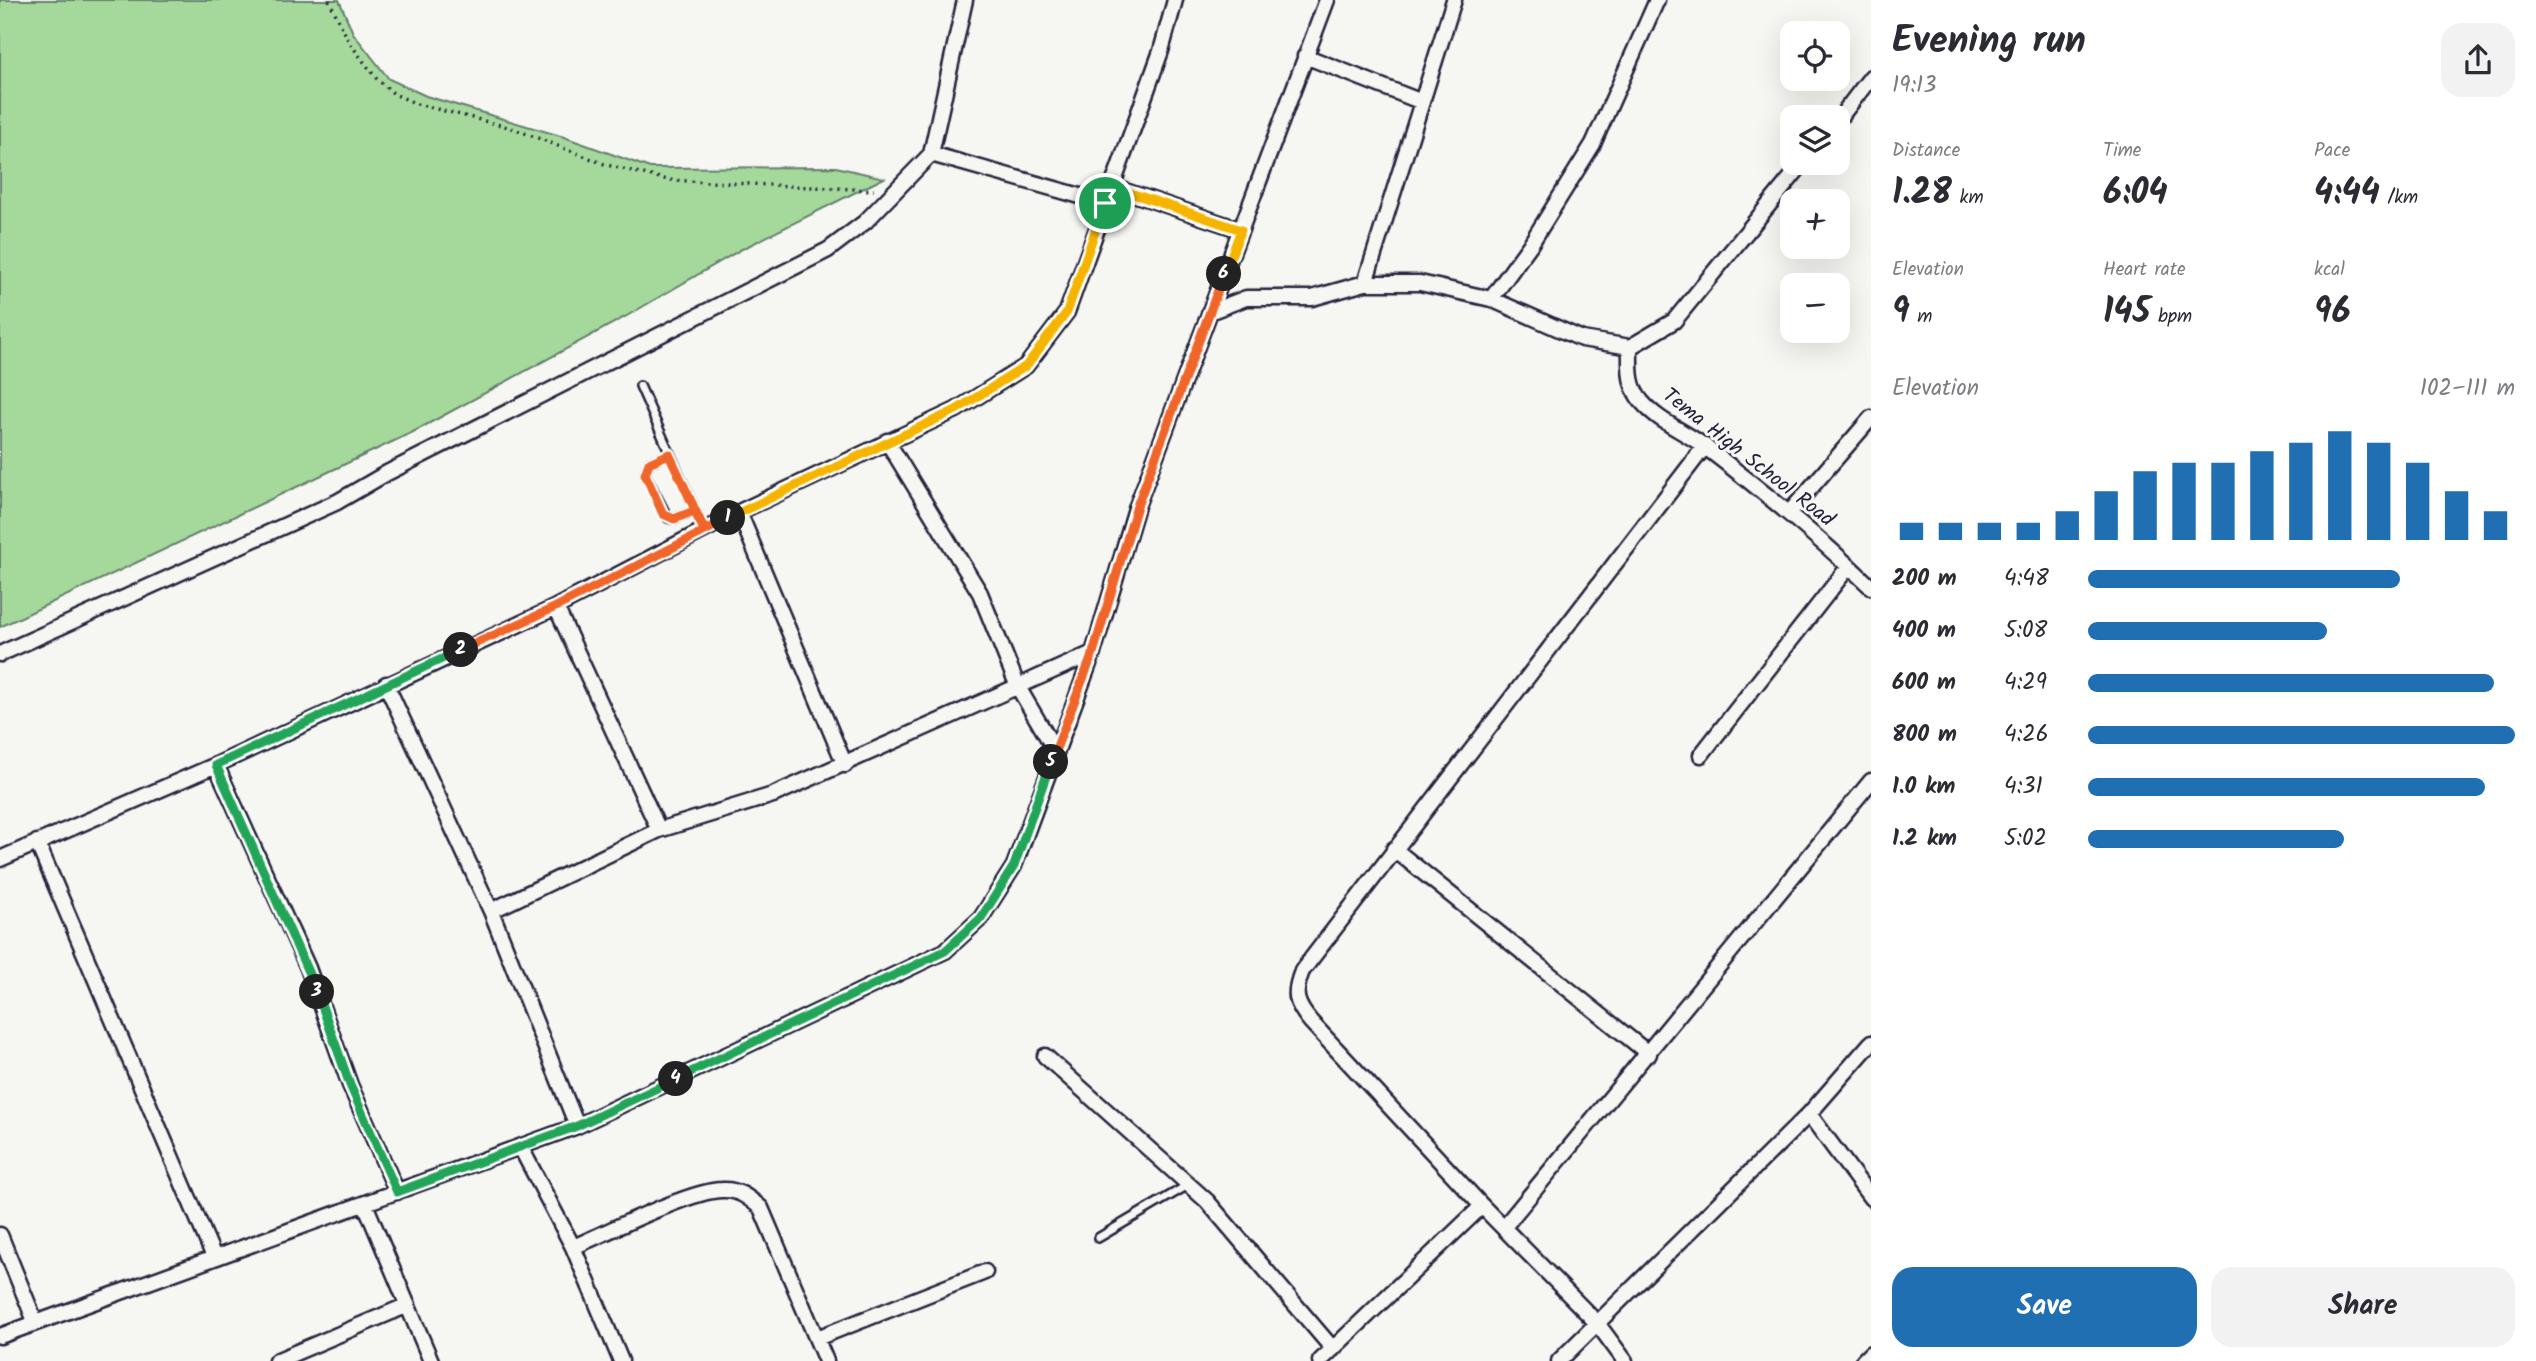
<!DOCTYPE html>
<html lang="en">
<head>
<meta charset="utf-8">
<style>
	:root { --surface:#fff; --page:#f2f2f3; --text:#2b2b33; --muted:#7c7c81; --accent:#1f6fb2 }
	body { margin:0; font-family:Kalam,sans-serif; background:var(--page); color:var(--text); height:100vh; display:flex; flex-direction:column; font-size:26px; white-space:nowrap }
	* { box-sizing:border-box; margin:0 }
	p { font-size:23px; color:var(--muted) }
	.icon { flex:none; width:38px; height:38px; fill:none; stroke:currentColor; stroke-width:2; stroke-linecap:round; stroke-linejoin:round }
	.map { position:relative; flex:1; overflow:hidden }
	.side { display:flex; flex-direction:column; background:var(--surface); width:665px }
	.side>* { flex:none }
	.tools { position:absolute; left:1780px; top:21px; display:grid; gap:14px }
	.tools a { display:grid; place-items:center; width:70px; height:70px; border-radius:14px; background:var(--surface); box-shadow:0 7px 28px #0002; font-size:35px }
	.pin { position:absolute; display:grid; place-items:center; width:60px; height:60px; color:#fff; margin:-30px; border:4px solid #fff; border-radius:50%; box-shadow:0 2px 7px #0007 }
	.km { position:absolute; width:35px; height:35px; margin:-18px; border-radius:50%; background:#222; color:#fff; font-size:19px; line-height:35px; text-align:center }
	.round { display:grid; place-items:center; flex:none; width:74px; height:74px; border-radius:21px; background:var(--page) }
	.headline { display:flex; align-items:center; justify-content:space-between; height:119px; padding:0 21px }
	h1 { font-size:38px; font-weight:600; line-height:52px }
	.metrics { display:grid; grid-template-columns:repeat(3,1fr); gap:10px; height:119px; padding:7px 21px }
	.metrics div { display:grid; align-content:center }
	.metrics b { font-size:35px; font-weight:600 }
	.metrics small { font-size:19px; font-weight:400 }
	.metrics p { font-size:19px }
	.chart { height:196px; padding:14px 21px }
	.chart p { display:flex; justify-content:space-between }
	.chart svg { width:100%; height:126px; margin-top:7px; stroke:var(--accent); stroke-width:6 }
	.cta { display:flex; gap:14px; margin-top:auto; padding:14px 21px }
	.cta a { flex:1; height:80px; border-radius:21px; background:var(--accent); color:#fff; font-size:28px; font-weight:600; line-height:80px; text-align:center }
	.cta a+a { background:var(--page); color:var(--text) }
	ul { padding:0 21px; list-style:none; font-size:23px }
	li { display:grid; grid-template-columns:112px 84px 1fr; align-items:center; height:52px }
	li i { height:18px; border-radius:9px; background:var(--accent) }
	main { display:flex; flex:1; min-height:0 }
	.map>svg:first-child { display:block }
</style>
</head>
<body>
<main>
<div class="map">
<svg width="1871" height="1361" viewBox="0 0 1871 1361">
	<rect width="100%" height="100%" fill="#f6f6f2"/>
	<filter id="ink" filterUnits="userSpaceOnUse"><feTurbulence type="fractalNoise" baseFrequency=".0143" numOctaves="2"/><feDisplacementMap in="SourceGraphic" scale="14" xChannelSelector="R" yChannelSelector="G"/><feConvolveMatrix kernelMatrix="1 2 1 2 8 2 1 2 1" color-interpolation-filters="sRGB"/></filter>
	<g filter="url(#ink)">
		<!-- green -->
		<path fill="#a5d99c" stroke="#647e6c" stroke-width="2" d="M0,0H339L353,33L389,79L426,96L564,137L650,168L836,167L884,178L742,249L625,317L413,432L0,627Z"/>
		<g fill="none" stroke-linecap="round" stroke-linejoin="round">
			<defs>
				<path id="service" d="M640,386L704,530
					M669,454L649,463L645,474L668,518L674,519L694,511
					M1098,1238L1188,1185"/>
				<path id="minor" d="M1305,56L1422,102
					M1838,120L1871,77
					M931,154L1105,203
					M1110,186L1241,230
					M1365,283L1454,0
					M1491,299L1530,245L1593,144L1657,0
					M1212,311L1246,298H1312L1365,283H1420L1491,299L1582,339L1630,347L1674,321L1803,163
					M1630,347C1630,367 1628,386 1642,402C1660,423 1687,432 1708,449C1764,492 1819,537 1871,587
					M887,441L980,593L1018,687L1055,750
					M739,512L845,765
					M1789,513L1871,418
					M556,607L659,830
					M0,654L337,502L387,473L828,250L865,222L931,154L965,0
					M386,684L491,911L577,1126
					M1701,755L1849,566
					M216,765L308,968L350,1085L397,1192
					M37,842L214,1257
					M1394,849L1649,1054
					M0,859L216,765L556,607L739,512L956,410L1026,366L1067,312L1161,51L1175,0
					M491,911L659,830L773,795L1093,653
					M1045,1056L1207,1201L1333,1349
					M1809,1114L1871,1198
					M521,1148L573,1247L621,1361
					M365,1204L431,1361
					M1504,1227L1871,781
					M0,1235L35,1321
					M573,1247C606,1233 691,1190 722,1190C739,1189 749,1198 761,1208L826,1361
					M0,1336L577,1126L945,951L981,918L1014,866L1093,653L1137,506L1327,0
					M817,1338L985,1272
					M276,1361L408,1305
					M1320,1361L1482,1206
					M1559,1361L1809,1114L1871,1043
					M1625,1361L1597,1323L1482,1206L1311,1022C1295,1003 1293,994 1302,971L1705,446
					M1863,1361L1871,1353"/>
			</defs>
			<!-- service casing -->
			<use href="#service" stroke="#22223b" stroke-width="12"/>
			<!-- minor casing -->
			<use href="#minor" stroke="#22223b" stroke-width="19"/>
			<!-- path -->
			<path stroke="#22223b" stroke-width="3.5" stroke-dasharray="2 5" stroke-linecap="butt" d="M329,0L349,42L376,78L394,94L417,104L512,128L607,165L668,180L874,190"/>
			<!-- service -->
			<use href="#service" stroke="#f6f6f2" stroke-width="7"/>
			<!-- minor -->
			<use href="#minor" stroke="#f6f6f2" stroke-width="14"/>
		</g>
	</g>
	<g fill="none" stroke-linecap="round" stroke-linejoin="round" filter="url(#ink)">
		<defs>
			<path id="split-1" d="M728,518L956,410L1026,366L1067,312L1105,203"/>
			<path id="split-2" d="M461,650L556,607L705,531L694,511L674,519L663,514L645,474L649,463L669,454L705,531L728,518"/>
			<path id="split-3" d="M317,992L216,765L461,650"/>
			<path id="split-4" d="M317,992L350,1085L397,1192L577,1126L676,1079"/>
			<path id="split-5" d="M676,1079L945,951L981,918L1014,866L1051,762"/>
			<path id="split-6" d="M1051,762L1093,653L1137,506L1224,274"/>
			<path id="split-7" d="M1105,203L1110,186L1241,230L1224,274"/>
		</defs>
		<!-- split-1 casing -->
		<use href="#split-1" stroke="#fff" stroke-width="14"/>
		<!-- split-2 casing -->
		<use href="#split-2" stroke="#fff" stroke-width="14"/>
		<!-- split-3 casing -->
		<use href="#split-3" stroke="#fff" stroke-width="14"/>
		<!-- split-4 casing -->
		<use href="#split-4" stroke="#fff" stroke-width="14"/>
		<!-- split-5 casing -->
		<use href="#split-5" stroke="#fff" stroke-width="14"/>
		<!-- split-6 casing -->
		<use href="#split-6" stroke="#fff" stroke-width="14"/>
		<!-- split-7 casing -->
		<use href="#split-7" stroke="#fff" stroke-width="14"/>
		<!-- split-1 -->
		<use href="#split-1" stroke="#f5b400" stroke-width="9"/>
		<!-- split-2 -->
		<use href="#split-2" stroke="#f0652b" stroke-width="9"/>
		<!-- split-3 -->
		<use href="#split-3" stroke="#22a559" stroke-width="9"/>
		<!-- split-4 -->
		<use href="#split-4" stroke="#22a559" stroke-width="9"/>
		<!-- split-5 -->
		<use href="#split-5" stroke="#22a559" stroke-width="9"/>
		<!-- split-6 -->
		<use href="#split-6" stroke="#f0652b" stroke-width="9"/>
		<!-- split-7 -->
		<use href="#split-7" stroke="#f5b400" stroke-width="9"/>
	</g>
	<g text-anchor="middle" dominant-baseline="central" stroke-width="6" stroke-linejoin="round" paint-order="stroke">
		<!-- street labels -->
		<g font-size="21" fill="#22223b" stroke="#f6f6f2">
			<text transform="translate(1748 458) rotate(38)">Tema High School Road</text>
		</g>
	</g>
</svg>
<div class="tools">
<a><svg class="icon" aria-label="locate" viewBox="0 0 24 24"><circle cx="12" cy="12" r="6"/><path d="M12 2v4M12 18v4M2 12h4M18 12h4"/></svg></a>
<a><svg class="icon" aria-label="layers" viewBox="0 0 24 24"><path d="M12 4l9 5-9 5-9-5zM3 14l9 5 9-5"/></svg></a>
<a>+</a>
<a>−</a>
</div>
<div class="pin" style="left:1105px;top:203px;background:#1e9e55"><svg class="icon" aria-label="arrive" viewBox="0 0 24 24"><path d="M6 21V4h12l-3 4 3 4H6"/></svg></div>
<b class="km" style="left:728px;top:518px">1</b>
<b class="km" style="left:461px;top:650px">2</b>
<b class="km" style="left:317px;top:992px">3</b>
<b class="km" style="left:676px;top:1079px">4</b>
<b class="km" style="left:1051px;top:762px">5</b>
<b class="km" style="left:1224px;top:274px">6</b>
</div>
<section class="side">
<div class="headline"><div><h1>Evening run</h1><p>19:13</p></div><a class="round"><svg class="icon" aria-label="share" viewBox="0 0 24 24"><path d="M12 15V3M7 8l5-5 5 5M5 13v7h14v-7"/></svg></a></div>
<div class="metrics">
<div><p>Distance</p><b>1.28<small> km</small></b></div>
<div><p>Time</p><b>6:04</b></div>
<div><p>Pace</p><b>4:44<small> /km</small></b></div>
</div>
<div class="metrics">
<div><p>Elevation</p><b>9<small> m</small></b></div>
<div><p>Heart rate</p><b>145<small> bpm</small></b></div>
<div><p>kcal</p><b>96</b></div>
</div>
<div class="chart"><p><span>Elevation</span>102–111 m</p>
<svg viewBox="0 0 160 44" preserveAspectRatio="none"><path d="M5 44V38M15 44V38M25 44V38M35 44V38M45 44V34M55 44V27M65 44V20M75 44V17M85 44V17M95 44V13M105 44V10M115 44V6M125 44V10M135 44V17M145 44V27M155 44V34"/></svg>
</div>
<ul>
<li><b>200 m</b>4:48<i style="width:73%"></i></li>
<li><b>400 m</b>5:08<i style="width:56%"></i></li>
<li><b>600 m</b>4:29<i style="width:95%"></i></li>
<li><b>800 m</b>4:26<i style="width:100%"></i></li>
<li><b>1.0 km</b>4:31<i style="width:93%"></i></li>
<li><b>1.2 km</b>5:02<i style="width:60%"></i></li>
</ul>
<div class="cta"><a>Save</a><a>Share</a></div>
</section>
</main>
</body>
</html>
